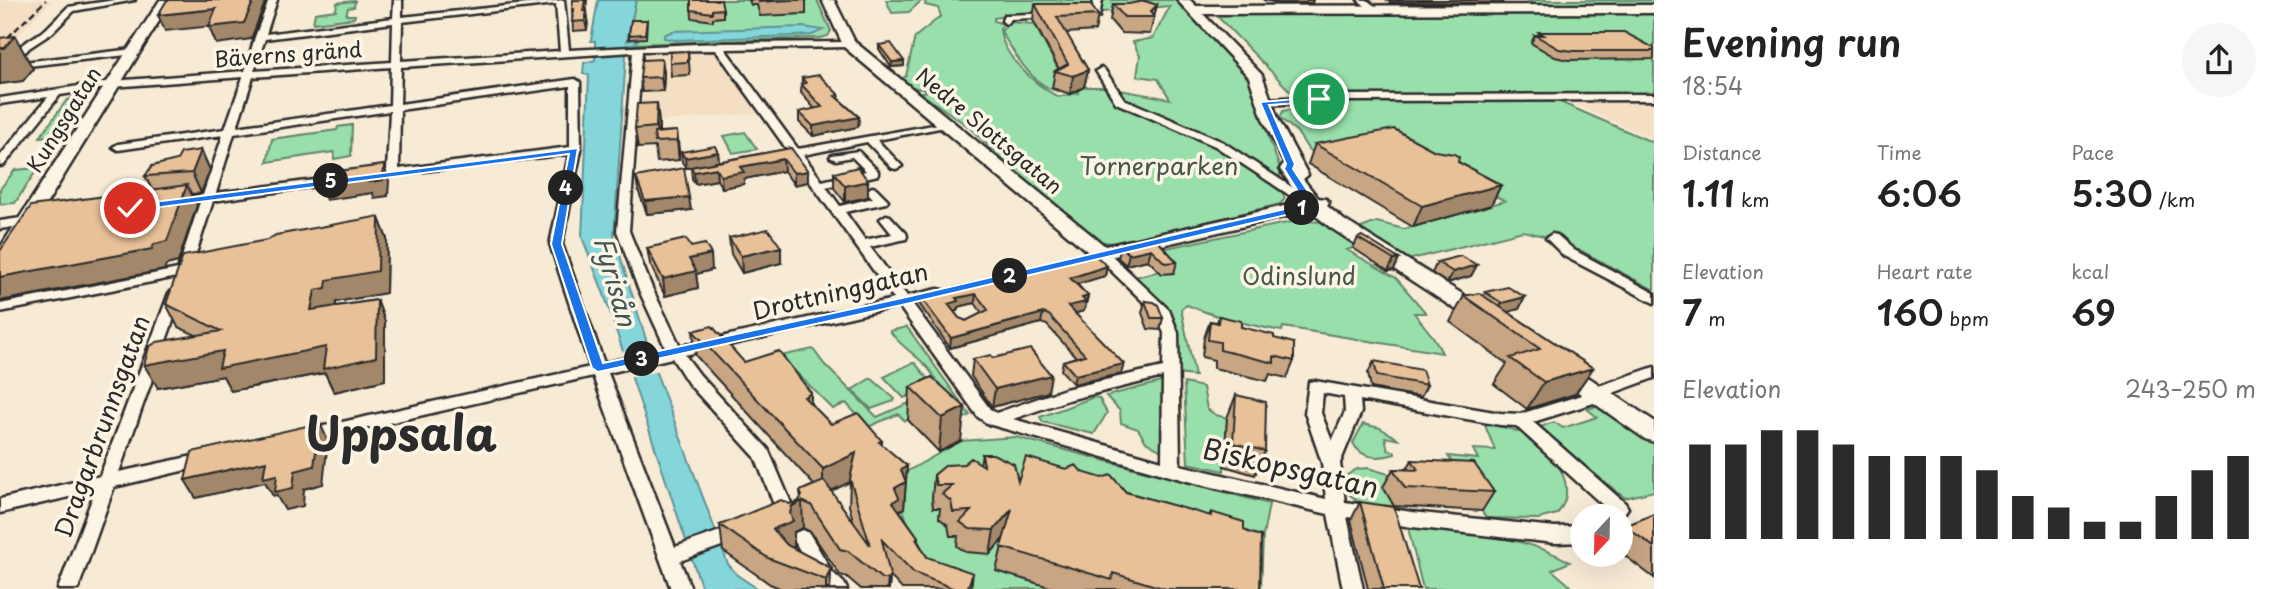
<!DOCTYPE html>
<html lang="en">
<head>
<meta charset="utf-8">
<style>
	:root { --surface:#fff; --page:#f6f6f6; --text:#222; --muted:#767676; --accent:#2b2b2b }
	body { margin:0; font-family:"Playpen Sans",sans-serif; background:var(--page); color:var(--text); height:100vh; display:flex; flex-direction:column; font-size:26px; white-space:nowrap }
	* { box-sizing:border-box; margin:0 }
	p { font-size:23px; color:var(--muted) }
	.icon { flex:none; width:38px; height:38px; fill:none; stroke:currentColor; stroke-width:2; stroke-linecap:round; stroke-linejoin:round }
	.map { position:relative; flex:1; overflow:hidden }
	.details { display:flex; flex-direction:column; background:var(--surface); width:630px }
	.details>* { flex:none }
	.needle { width:46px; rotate:202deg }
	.buttons { position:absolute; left:1570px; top:504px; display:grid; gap:14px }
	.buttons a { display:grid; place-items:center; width:63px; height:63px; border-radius:50%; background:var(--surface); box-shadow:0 7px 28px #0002; font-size:35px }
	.pin { position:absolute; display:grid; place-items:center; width:60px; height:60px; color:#fff; margin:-30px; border:4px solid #fff; border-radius:50%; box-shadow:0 2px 7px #0007 }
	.km { position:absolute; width:35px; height:35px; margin:-18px; border-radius:50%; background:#222; color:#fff; font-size:19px; line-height:35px; text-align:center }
	.round { display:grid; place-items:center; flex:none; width:74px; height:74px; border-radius:37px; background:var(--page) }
	.headline { display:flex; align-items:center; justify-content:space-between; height:119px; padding:0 28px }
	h1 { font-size:38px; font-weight:600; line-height:52px }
	.stats { display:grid; grid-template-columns:repeat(3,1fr); gap:10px; height:119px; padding:7px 28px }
	.stats div { display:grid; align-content:center }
	.stats b { font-size:35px; font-weight:600 }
	.stats small { font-size:19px; font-weight:400 }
	.stats p { font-size:19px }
	.chart { height:196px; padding:14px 28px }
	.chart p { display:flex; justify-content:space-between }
	.chart svg { width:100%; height:126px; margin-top:7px; stroke:var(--accent); stroke-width:6 }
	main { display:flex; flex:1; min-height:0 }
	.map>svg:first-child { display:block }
</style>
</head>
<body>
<main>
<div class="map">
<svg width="1654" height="589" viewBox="0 0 1654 589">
	<rect width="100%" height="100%" fill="#f8ebd6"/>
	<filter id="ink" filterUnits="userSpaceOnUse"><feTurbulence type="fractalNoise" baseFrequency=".0143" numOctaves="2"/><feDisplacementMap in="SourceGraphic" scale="14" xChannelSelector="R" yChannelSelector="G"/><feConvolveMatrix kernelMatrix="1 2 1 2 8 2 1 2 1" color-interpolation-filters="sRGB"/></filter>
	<g filter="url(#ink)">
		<!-- built -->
		<path fill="#f4dec4" d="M0,0H52L0,54Z
			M1364,0H1519L1544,9L1379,11Z
			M707,50L715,51L760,113L640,123L646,54Z
			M1593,101H1654V139L1575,105Z"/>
		<!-- green -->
		<path fill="#99dfab" stroke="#62856b" stroke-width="2" fill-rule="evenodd" d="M636,0H817L831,31L828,36L820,38L632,44L636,43L627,42Z
			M886,0H1175L1251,77L1269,139L1280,168V178L1270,183L1282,192L1285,199L1280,204L1135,240L1117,244L1099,241L1056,212L969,127L919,92L931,91L907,86L903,78L906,76L915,37L941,16L938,8L925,5L926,0L921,1L909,12L892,13ZM1170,6L1153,38L1133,42L1140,56L1137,76L1158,79L1170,99L1103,87H1078V93L1058,97C1035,84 1002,57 1000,28L1004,24L994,21V18L1024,13H1091Z
			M1526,0H1654V94L1294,95L1215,14L1557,13Z
			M355,1L354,7L348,8L346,15H355L354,18L313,23L315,13L336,10L337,3Z
			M1010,22L1034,24L1066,84L1056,89L1057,91C1032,85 1013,52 1001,31Z
			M76,96L84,97L53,146L44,147L51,136L40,137L66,101Z
			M1553,99L1654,143V290L1580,250L1569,253L1552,238L1523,231L1400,262L1353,231L1377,222L1404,229L1505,201L1460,177L1321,157L1308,149L1297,132L1280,118L1283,111L1345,100Z
			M352,125L351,156L334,159V152L267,162L272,139L337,130L338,127Z
			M745,132L757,149L733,153L724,136Z
			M38,168L15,203L0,204V189L15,170Z
			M1296,221L1329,222L1364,244L1347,250L1396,278L1426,313H1414L1434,338L1442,353L1283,327L1282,331C1248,325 1218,318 1187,305L1181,309L1195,376L1176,374L1174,335L1135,277L1160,271L1157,250Z
			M907,327L970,415L948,428L929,410L905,421L898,414L868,427L846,403L833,409L780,356L813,349L824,364L877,417L939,390C934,362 903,352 890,331Z
			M912,363H915L933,385L904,398L884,377Z
			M871,378L895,399L894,401L871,409L852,390Z
			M1165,381V453L1146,442L1138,429L1121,423L1120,411L1106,396Z
			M1184,383L1203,387L1207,409L1216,415L1227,418L1224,471L1188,463Z
			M1094,397L1099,398L1107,413L1094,434L1043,422L1040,417Z
			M1598,406L1607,409L1654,442V491L1625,498L1537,428L1554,422L1563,428L1597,417L1587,409Z
			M1484,423C1497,426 1510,428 1522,433C1550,447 1582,485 1557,514L1538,519L1486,518L1448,456L1478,459L1473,449L1495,450Z
			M1363,424L1380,428L1400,440L1385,437L1388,450L1395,452V454C1379,459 1361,459 1353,443Z
			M1016,437L1269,504L1263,536L1261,589H973C960,583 944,579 934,569C913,549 903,506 892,480L961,441Z
			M1368,468L1402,478L1384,487L1394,506L1361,504L1349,494L1347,475L1357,469Z
			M1408,528C1462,533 1522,534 1570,562L1552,570L1574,589H1423Z"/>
		<!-- water -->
		<path fill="#84d6db" stroke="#609295" stroke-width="2" d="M598,0H636L627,41L638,39L636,43L628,45L624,53H626L625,71L614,236L657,375L728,564L737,575L758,589H702L605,297L582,237L589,75L583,74L584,63L595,60V41H591Z
			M803,27L823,30L812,35L795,36L675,40L664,38V35L673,31Z"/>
		<!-- pier -->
		<path fill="#f8ebd6" d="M652,345L660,371L628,377L620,352Z"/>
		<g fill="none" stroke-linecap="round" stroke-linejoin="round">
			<defs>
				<path id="street" d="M115,0H135L74,11L52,33L29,48L15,63L133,49L138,52L136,54L10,68L0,76V68L23,44L46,29L68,7Z
					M269,0H277L266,34L393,18L394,0H402V17L564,0L569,50L718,43L852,42L853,44L849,47L725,49L798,149L950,122V126L877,140L902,166L896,169L892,168L867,142L803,155L822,181L866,171L852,157L836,160L830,157L832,155L858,151L878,171V175L826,187L840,206L873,198L866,191L872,187L876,188L888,200L886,203L845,212L865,240L892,234L880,219L886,215L890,216L906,233L907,236L906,239L870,247L907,296L938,289L943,290L945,293L943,296L912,303L990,409L996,413L1065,389L1163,367L1164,333L1157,315L1098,258L1090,260L1083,256L1085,253L1101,249L1106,250L1169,310L1178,333L1180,465L1326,499L1322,463L1305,413L1309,382L1315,381L1500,413L1520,414L1585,394L1590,389L1654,367V378L1602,397L1597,402L1533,422L1625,503L1628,508L1620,519V516H1603L1607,509L1516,426L1500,425L1360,400L1361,412L1340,463L1345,502L1412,512L1555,527L1582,526V542L1555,543L1412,527L1347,517L1363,589H1343L1328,514L1191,482L988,424L978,417L899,306L685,355L700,375L768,449L797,517L795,522L788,524L781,522L755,457L688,383L672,358L608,373L675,547L737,525L744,528L746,533L744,538L680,561L691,589H671L593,376L306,442L300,440L298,436L300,432L306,430L590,367L550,244L569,154L364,178V174L387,170L390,111L234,134L216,193L337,177L343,180L337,183L213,201L192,266L199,270L197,273L0,312V304L178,269L200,202L177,206L171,202L177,198L203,195L223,135L118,150L113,147L118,144L225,129L243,77L112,87L60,95L4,165L0,166V156L48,97L0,104V98L112,81L245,71L255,37ZM556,4L560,51L401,61L402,22ZM393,23L392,62L254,71L265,39ZM716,50L788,151L783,154L785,156L792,157L894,299L680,346L652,288L629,231L642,51ZM633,52L617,231L638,288L666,349L604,363L562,244L581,150L580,82L575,79L400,104L401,67ZM391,67L390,105L237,127L253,77ZM570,86V147L399,169L400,110ZM1163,377L1162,461L1013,419L1068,400ZM1323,393L1344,397L1345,412L1332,441L1321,413Z
					M1094,0H1102L1099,17H1075V13H1092Z
					M1358,0H1367L1381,11L1374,13Z
					M1051,13H1054V17L1011,19L1006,24L1002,21L1004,15H1007Z
					M1101,68L1104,69L1124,99L1223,142L1319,205L1313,209L1309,208L1215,146L1116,103L1096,71Z
					M1654,94V100L1342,101L1264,105L1259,102L1264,99L1342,95Z
					M35,216L39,217L41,220L39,223L0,229V221Z
					M1552,234L1557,235L1574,250L1654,293V303L1564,256L1546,238Z
					M176,289L183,293L119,472L207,453L213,454L216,459L213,464L207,465L114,487L78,589H58L95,491L0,513V499L100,476L169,293Z
					M802,530L809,533L833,573L844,583L847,589H823L819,585L793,538L795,533Z"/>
				<path id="secondary" d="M160,0H172L10,263L7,267L0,269V248Z
					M822,0H834L855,42L1105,246L1302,202L1280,169L1284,163L1263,119L1249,77L1177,0H1190L1196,6L1654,5V13L1203,14L1262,75L1278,119L1308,175L1303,179L1318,198L1326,199L1329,203L1327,206L1344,220L1491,312L1494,317L1491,322H1475L1331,228L1310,211L1101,259L1094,257L844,47Z
					M1559,360L1567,363L1654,421V442L1645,439L1551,373L1547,368L1551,363Z"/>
			</defs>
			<!-- street casing -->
			<use href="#street" stroke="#2b2b2b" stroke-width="5"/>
			<!-- secondary casing -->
			<use href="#secondary" stroke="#2b2b2b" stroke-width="5"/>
			<!-- street -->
			<use href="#street" fill="#fcf5e5" fill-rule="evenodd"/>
			<!-- secondary -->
			<use href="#secondary" fill="#fcf5e5" fill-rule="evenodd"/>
			<!-- rail -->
			<path stroke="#2b2b2b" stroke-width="2.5" stroke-dasharray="7 3.5" stroke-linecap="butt" d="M0,45L46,0"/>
		</g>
		<!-- wall -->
		<path fill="#c8a684" stroke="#2b2b2b" stroke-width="2" fill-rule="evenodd" d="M691,0L723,9V17L713,18V21L692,18Z
			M749,0H806V14L760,16L757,5H751Z
			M1263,0H1313L1312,3H1279Z
			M1386,0H1503L1502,3L1390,2Z
			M1035,4L1098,15L1095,31L1066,33L1088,70L1084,87L1070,94L1052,88L1055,71L1059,69L1033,20Z
			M1113,4L1157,5L1150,34L1121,33L1110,20Z
			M572,9L586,11L588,19L587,30L573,31Z
			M647,20L646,38L629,39V35Z
			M1539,32L1654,48V59L1568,60L1555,57L1531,43L1535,35H1538Z
			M879,45L904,61V66L891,67L879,49Z
			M688,51L690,75L671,76L670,63Z
			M662,59L664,73L663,91L642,92L640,78Z
			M802,78L839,95V99L859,117L858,127L813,136L799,122V112L815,109L801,93Z
			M659,122V132L677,131L679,160L657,162L655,147L638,148L635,129Z
			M1315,144L1458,162L1501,185L1491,205L1413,227L1308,164Z
			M791,148L808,182L794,185L784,171L744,179V184L722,188L717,180L695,184L692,179L691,167Z
			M201,150L210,170L201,193L191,194L197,205L178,262L166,265L164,270L0,301V251L152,190L145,176Z
			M681,152H718L719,162L686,168L682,162Z
			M834,173L868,197L845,202L834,188Z
			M636,177L691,210L647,214L638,190Z
			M379,218L387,239L386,293L336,302V306L377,300L385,322V380L334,392L325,373L231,391L223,376L158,388L196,335L178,327L166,304Z
			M729,238L781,263L742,273L731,254Z
			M1358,238L1399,259L1394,270L1388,271L1353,248Z
			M1156,239L1177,262L1174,273L1162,274L1148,260L1126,265L1118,258L1121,247Z
			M691,247L712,270L696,274L698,288L665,296L650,264L647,248Z
			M1437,262L1477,265L1471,276L1447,283L1432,273Z
			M1107,266L1105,276L1077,284L1088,296L1084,311L1075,313L1121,374L1073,384L1061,370L1063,361L1076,357L1047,325L1041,323L950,348L920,305V296ZM975,303L982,313L966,321L959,318L954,311H957L958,307Z
			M1485,292L1525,297L1519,309L1508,312L1593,368L1575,394L1527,409L1494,384L1507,364L1450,322L1464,296H1484Z
			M1145,301L1163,318L1160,330L1148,329L1142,313Z
			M1219,316L1241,327L1274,338L1294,361L1287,378L1270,374L1267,381L1214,368V360L1202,357L1204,338L1210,321L1217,322Z
			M693,331L811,404L831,424L882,441V445L907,466L904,508L900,511L918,537V541L927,557L971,589H902L890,576L889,589H861L847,577L840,575L811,532L803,528L794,532V547L792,548L831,568L830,589H782L770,584L723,551L720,525L789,504L798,502L801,498L800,491L814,485L696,356ZM850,482L849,506L854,523L831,491Z
			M993,358L1048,392L992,407L971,376L973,359Z
			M1374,361L1427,385L1421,397L1371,388L1368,373Z
			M932,377L961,441L939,452L908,420L910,387Z
			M1236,395L1265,451L1255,475L1224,466L1227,418Z
			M982,454L1018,481L1066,469L1082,472L1126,492L1209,516L1211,512L1244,529L1260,589H1056L996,571L1004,538L990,554L966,552L957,546L958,536H950L948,525L939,518L940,508H933L932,498L934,475L964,464H980Z
			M1412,460L1494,492L1482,511L1394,506L1383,487L1393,469H1407Z
			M1360,502L1419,589H1368L1351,520Z
			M1654,514V578L1620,552V531L1625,526Z"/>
		<!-- shaded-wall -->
		<path fill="#a3876b" stroke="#2b2b2b" stroke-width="2" d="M254,0H266L251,39L216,44L209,27Z
			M585,0H587L585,19L583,11Z
			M1157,5L1154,17L1150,12Z
			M216,9L223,25L165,31L158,15Z
			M587,11L588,19L587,30L585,21Z
			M15,36L33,69L23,81L0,84V48Z
			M662,59L664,73L663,91L661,77Z
			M904,61V66L891,67L892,62Z
			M1088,70L1084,87L1070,94L1073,76Z
			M657,103L659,122L658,142L656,127Z
			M859,117L858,127L813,136V126Z
			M677,131L679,150V160L677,141Z
			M201,150L210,170L201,193L192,173Z
			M718,152L719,162L686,168L685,158Z
			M783,159L784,171L744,179V184L722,188L721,176L740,167Z
			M384,165L389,181L388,196L374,198L373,193L326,200L320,184Z
			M716,168L717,180L695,184L694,172Z
			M808,171V182L794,185V173Z
			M868,181V197L845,202V186Z
			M187,185L197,205L178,262L166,265L164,270L0,301V277Z
			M1501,185L1491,205L1413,227L1422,206Z
			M689,197L691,210L647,214L645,201Z
			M379,218L387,239L386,293L336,302L335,310H311L315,290L327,280Z
			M781,247V263L742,273L741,256Z
			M1151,249L1148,260L1126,265L1129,254Z
			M711,254L712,270L696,274L698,288L665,296L663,279L689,259Z
			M1399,259L1394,270L1388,271L1394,260Z
			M1477,265L1471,276L1447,283L1453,272Z
			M1107,266L1105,276L1068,287L1070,278Z
			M976,294L975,303L958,307L957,311L947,313L948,304L956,298Z
			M1088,296L1084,311L1067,316L1068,306L1082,298Z
			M1525,297L1519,309L1496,315L1502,303Z
			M377,300L385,322V380L334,392L325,373L231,391L223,376L158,388L144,365Z
			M1043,313L1041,323L950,348L951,338Z
			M1124,364L1121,374L1073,384L1075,375Z
			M1593,368L1575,394L1527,409L1544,382Z
			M1051,375L1048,392L992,407L995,389Z
			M811,393V419L804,397Z
			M965,407L961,441L939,452L942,418Z
			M320,423L328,441L323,484L304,489L303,506L285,510L276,495L273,496L265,482L196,498L185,480L266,461L295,471Z
			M856,453L850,482L823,495V469Z
			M907,466L904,508L898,511L893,502L895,488L901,470Z
			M802,501L803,528L794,532V547L775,555L773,529L790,513L792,506Z
			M1012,509L1008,533L990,554L994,530Z
			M831,568L830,589H826V580Z
			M973,573L971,589H967Z
			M890,575L889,589H887L888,579Z"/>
		<!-- building -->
		<path fill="#e9c199" stroke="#2b2b2b" stroke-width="2" fill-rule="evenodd" d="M167,0H254L244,23L209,27L216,9L158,15Z
			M573,0H585L583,11H587L585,21L572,22L574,9H572Z
			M691,0H721L723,9L712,10V13L691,10Z
			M759,0H791L759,2Z
			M1145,1L1157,5L1150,12L1154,17H1124L1113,4H1128Z
			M1035,4H1090L1098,15L1057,17L1088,70L1073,76L1055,71L1068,64Z
			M631,20H647L645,34L629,35Z
			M1539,32H1624L1654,48V51H1573L1559,49L1535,35H1544Z
			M15,36L4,48H0V38Z
			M891,43L904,61L892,62L879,45Z
			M688,51V62L670,63V52Z
			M662,59L661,77L640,78L642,60Z
			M819,75L839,95L835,96L859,117L813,126L799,112L822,107L801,84L806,83L802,78Z
			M657,103L656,127L635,129L637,104Z
			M1394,129L1435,151L1454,154L1459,157L1458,162L1501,185L1422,206L1315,144Z
			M677,131V141L655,142L654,133Z
			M715,146L718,152L685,158L681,152Z
			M791,148L808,171L794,173L783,159L740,167L744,172L721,176L716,168L694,172L691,167Z
			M201,150L192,173L145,176L152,166L177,160L181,153Z
			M384,165L383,180L369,182L370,178L320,184L323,173Z
			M858,167L868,181L845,186L834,173Z
			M684,168L689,197L645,201L636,177Z
			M187,185L167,241L154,244L152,249L0,277V251L31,206Z
			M375,217L379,218L378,271L327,280L326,288L315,290L311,310L377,300L376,357L323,369L326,347L219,368L223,351L144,365L149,347L157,342L221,331L166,304L183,256L267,240L276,235Z
			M768,229L781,247L741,256L729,238Z
			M1362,236L1399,259L1394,260L1358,238Z
			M686,239L691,247L705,244L711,254L689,259L696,271L663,279L647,248Z
			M1156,239L1177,262L1165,263L1151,249L1129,254L1121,247Z
			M1094,254L1107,266L1070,278L1088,296L1082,298L1086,302L1068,306L1124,364L1075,375L1063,361L1085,355L1049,315L1043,313L951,338L920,296ZM976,294L988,310L966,321L959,318L948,304L958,301L956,298Z
			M1461,256L1477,265L1453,272L1437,262Z
			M1508,287L1525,297L1502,303L1485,292Z
			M1479,293L1593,368L1544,382L1510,358L1540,349L1464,296Z
			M1145,301L1154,302L1158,305L1163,318H1151Z
			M1219,316L1241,321V327L1274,335V338L1294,343V361L1274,356V363L1220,350V342L1208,340L1210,321L1218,323Z
			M712,326L744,362L779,351L811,393L804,397L831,424L858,413L882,441L879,442L907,466L901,470L906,482L895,488L899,498L893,502L918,537L916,539L927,557L973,573L967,589H955L914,573L882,540L890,575L888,579H882L848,551L840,549L811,505L802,501L792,506L790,513L793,521L773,529L787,545L831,568L826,580L768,558L720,525L781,500L789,504L798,502L802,496L800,491L824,481L870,545L850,479L856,453L823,469L693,331Z
			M1030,349L1051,375L995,389L973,359L991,355L993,358Z
			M1374,361L1422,370L1427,385L1377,376Z
			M932,377L965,407L942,418L910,387Z
			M1236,395L1266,402L1265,451L1233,443Z
			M320,423L314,466L295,471L293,488L275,492L277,475L263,478L266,461L185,480L192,452Z
			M982,454H993L1014,464L1018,481L1026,457L1066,469L1076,465L1082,472L1102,478L1111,475L1126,492L1211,516V512L1244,522V529L1248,532L1261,536L1260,589H1166L1113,573L1112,580L1001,547L1012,509L994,530L970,529L960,522L971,511L953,512L951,501L942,494L952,485H936L934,475L946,465L964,464L971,458L984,466Z
			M1412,460L1474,463L1494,492L1405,488L1393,469L1418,470Z
			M1360,502L1394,507L1419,589H1384Z
			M1654,514V547L1625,526Z"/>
	</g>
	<!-- route -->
	<path fill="#1a73e8" stroke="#fff" stroke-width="2" d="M1319,97L1322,101L1269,105L1295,164L1293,169L1317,205L1316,208L902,305L598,372L592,368L551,244L569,154L130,211L125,208L130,205L578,148L562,244L603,363L902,298L1306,204L1284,169L1286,164L1260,102Z"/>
	<g text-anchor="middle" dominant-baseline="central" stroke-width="7" stroke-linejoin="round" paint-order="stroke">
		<!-- far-street labels -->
		<g font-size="21" fill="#2b2b2b" stroke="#fcf5e5">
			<text transform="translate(288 53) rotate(-4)">Bäverns gränd</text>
			<text transform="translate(63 119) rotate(-58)">Kungsgatan</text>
			<text transform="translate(990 130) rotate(40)">Nedre Slottsgatan</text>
		</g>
		<!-- park labels -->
		<g font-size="24" fill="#46584b" stroke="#fcf5e5">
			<text x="1159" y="165">Tornerparken</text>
			<text x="1299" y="275">Odinslund</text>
		</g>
		<!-- street labels -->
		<g font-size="24" fill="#2b2b2b" stroke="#fcf5e5">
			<text transform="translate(840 290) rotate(-13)">Drottninggatan</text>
			<text transform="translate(101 426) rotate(-70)">Dragarbrunnsgatan</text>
		</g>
		<!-- water labels -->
		<g font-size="26" font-style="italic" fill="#415657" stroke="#fcf5e5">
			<text transform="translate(616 281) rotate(74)">Fyrisån</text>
		</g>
		<!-- near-street labels -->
		<g font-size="28" fill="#2b2b2b" stroke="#fcf5e5">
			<text transform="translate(1291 467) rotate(13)">Biskopsgatan</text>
		</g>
		<!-- near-town labels -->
		<g font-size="46" font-weight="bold" fill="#2b2b2b" stroke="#fcf5e5">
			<text x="401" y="432">Uppsala</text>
		</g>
	</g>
</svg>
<div class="buttons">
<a><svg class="needle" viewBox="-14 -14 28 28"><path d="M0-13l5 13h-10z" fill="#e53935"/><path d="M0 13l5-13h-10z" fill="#767676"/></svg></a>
</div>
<div class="pin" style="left:1319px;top:99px;background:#1e9e55"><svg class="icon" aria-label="arrive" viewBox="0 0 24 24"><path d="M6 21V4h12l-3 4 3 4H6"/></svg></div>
<div class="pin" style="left:130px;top:208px;background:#d93025"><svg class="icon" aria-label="check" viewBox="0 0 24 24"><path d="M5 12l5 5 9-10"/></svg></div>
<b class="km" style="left:1302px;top:208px">1</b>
<b class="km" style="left:1010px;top:276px">2</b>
<b class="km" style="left:642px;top:359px">3</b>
<b class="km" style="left:566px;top:188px">4</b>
<b class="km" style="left:331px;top:181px">5</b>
</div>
<section class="details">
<div class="headline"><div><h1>Evening run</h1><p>18:54</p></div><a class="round"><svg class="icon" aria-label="share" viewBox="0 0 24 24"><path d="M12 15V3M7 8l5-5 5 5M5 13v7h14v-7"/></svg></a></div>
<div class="stats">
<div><p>Distance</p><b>1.11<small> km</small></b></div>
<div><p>Time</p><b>6:06</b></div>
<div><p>Pace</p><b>5:30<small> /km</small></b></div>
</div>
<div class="stats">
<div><p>Elevation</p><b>7<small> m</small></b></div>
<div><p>Heart rate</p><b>160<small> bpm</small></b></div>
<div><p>kcal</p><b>69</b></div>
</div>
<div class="chart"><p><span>Elevation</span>243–250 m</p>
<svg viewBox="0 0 160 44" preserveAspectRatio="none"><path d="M5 44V11M15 44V11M25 44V6M35 44V6M45 44V11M55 44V15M65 44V15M75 44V15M85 44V20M95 44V29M105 44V33M115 44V38M125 44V38M135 44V29M145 44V20M155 44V15"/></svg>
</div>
</section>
</main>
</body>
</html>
